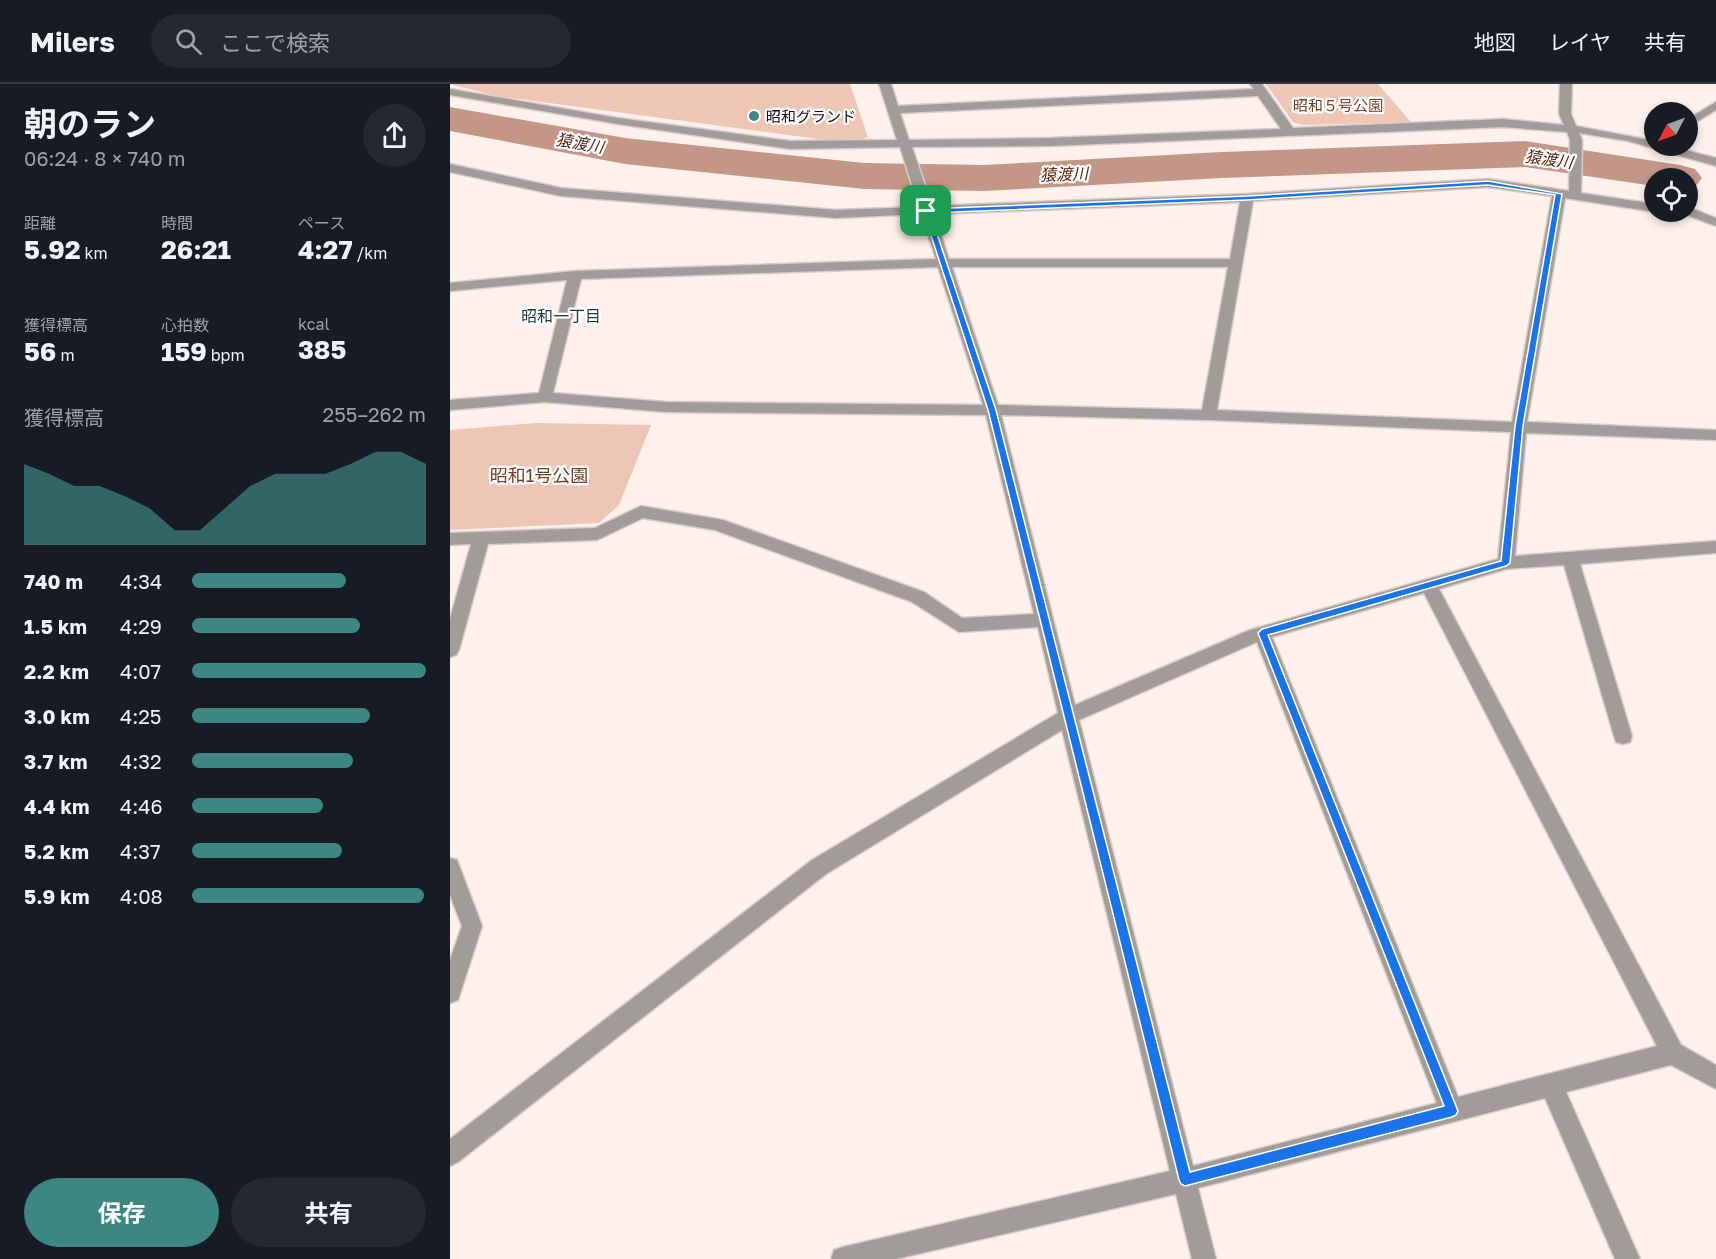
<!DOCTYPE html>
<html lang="ja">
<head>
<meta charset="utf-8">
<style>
	:root { --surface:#171b24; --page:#242831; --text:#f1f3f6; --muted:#9ea1a6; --line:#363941; --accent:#3e8682 }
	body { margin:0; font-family:"Golos Text","Noto Sans JP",sans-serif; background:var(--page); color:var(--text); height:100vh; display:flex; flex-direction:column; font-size:22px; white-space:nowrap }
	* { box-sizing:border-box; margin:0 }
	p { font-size:20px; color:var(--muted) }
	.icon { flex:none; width:33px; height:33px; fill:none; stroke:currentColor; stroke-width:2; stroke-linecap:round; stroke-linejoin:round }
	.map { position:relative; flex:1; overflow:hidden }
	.sheet { display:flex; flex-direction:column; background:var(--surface); width:450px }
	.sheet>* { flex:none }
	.needle { width:39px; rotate:229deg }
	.controls { position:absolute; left:1194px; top:18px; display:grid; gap:12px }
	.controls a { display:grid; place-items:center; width:54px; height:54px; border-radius:50%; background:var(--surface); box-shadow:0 3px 9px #0003; font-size:30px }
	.pin { position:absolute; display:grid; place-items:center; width:51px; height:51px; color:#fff; margin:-26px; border-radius:12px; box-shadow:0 3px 9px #0006 }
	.round { display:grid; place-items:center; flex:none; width:63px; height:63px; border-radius:32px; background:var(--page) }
	.overview { display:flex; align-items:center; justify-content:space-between; height:102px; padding:0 24px }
	h1 { font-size:33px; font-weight:700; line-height:45px }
	.figures { display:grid; grid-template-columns:repeat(3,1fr); gap:9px; height:102px; padding:6px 24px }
	.figures div { display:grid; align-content:center }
	.figures b { font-size:26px; font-weight:700 }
	.figures small { font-size:16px; font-weight:400 }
	.figures p { font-size:16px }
	.chart { height:168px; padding:12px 24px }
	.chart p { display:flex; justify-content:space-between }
	.chart svg { width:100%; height:108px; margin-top:6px; fill:var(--accent); opacity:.7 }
	.button { display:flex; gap:12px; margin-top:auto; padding:12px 24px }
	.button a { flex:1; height:69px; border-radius:36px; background:var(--accent); color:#fff; font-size:24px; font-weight:700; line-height:69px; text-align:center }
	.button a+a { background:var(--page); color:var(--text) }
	ul { padding:0 24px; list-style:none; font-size:20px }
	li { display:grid; grid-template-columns:96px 72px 1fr; align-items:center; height:45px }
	li i { height:15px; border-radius:8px; background:var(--accent) }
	header { display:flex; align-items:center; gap:36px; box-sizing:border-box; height:84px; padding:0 30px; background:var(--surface); border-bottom:2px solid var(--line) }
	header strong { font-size:28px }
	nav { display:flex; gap:33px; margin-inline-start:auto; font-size:21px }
	.search { width:420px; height:54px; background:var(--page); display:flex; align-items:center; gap:15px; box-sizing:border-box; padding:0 21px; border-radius:33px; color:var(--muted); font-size:22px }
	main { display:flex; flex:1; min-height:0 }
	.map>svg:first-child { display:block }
</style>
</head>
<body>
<header>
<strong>Milers</strong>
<div class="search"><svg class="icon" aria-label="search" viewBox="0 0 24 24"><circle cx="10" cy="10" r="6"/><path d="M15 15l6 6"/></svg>ここで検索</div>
<nav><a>地図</a><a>レイヤ</a><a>共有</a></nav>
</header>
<main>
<section class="sheet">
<div class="overview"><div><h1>朝のラン</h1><p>06:24 · 8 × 740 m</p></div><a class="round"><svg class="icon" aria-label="share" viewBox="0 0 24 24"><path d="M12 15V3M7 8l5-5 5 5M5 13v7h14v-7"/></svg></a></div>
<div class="figures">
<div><p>距離</p><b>5.92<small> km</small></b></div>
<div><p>時間</p><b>26:21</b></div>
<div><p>ペース</p><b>4:27<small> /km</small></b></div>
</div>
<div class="figures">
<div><p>獲得標高</p><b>56<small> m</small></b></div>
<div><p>心拍数</p><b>159<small> bpm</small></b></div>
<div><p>kcal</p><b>385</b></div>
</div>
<div class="chart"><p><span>獲得標高</span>255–262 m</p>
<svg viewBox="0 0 160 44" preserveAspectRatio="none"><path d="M0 44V11L10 15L20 20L30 20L40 24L50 29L60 38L70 38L80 29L90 20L100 15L110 15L120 15L130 11L140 6L150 6L160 11V44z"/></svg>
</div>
<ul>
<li><b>740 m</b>4:34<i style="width:66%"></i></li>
<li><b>1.5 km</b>4:29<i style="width:72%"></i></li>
<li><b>2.2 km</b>4:07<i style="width:100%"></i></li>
<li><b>3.0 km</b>4:25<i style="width:76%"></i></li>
<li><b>3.7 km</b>4:32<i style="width:69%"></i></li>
<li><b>4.4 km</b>4:46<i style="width:56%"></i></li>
<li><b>5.2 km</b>4:37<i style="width:64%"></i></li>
<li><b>5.9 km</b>4:08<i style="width:99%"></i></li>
</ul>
<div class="button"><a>保存</a><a>共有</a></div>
</section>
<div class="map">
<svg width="1266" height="1175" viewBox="0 0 1266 1175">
	<rect width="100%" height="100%" fill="#fef0eb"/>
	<!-- green -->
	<path fill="#efc5b5" d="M0,0H400L418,53L399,59L47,12Z
		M816,0H928L961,38L852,41L843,38Z
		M86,339L201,341L169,421L149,439L0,446V346Z"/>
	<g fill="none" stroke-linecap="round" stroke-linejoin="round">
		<!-- river -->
		<path fill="#c29788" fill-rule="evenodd" d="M0,23L175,54L414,79L534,81L772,68L1075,57L1230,81L1245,85L1252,94L1245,103L1238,105V94H1204V102L1075,83L772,94L534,107L414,105L175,80L0,47Z"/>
		<defs>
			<path id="minor" d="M429,0H441L448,22L804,5L800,0H812L843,44L1053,35L1114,41L1109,30L1110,0H1122L1121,30L1126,42L1204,57V62H1220L1266,74V82L1178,57L1129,49L1132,56L1131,109L1204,120L1205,128L1115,114L1077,338L1266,346V356L1076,349L1065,472L1266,457V469L1130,480L1182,652L1180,658L1173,660L1166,658L1164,652L1114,481L1056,485L989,505L1231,961L1266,981V1005L1221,981L1116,1008L1190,1175H1165L1095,1014L748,1104L766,1175H742L726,1110L446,1175H381L384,1166L393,1163L720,1087L612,646L376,790L8,1078L0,1082V1055L362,776L608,629L588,543L509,548L462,518L265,446L193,434L147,456L38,460L9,566L6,571L0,573V535L21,460L0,461V449L145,444L191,422L273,436L474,508L512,534L584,530L536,331L216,328L95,318L0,326V316L89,309L117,196L0,207V199L125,187L486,175L471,130L386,134L111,112L0,88V80L111,104L386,126L469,123L450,63L340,65L168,40L0,11V5L168,34L340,57L447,56ZM808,12L831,45L600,54L459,56L450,29ZM1053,43L1117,48L1120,56L1119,107L1038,95L797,110L482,122L462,63L600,62ZM1038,103L1102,112L1062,338L767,326L803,117ZM790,118L780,175H499L484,130ZM488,183L533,321L216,318L103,309L131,195ZM502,183H778L752,326L548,321ZM551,331L759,336L1061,348L1048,475L800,546L625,621ZM974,509L1207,962L1008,1013L822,553ZM807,558L987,1019L743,1082L629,636Z
				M1266,18V26L1238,43V35Z
				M1238,123L1266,134V142L1234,130L1232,128H1238Z
				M0,774L7,776L32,842L8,916L0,919V876L12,842L0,811Z"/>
		</defs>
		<!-- minor casing -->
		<use href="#minor" stroke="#d9ccc8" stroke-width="3"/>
		<!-- minor -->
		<use href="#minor" fill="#a19c99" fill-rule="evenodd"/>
	</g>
	<!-- route -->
	<path fill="#1a73e8" stroke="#fff" stroke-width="1.5" fill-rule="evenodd" d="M1038,97L1112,110L1073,342L1060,479L1056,482L818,551L1008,1027L1006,1031L1002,1033L735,1102L731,1100L729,1096L538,326L473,127L476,125L797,112ZM1038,101L1105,111L1065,342L1051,477L812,545L808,549L994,1022L740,1088L546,326L480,129L797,116Z"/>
	<!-- markers -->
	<circle fill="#3e8682" stroke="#fff" stroke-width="2" cx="304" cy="32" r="6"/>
	<g text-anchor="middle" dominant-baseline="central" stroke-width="4.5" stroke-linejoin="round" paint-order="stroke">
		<!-- far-park labels -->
		<g font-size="15" fill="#783f29" stroke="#fff">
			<text x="888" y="21">昭和５号公園</text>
		</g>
		<!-- far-poi labels -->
		<g font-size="15" fill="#15100f" stroke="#fff" text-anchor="start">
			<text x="316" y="32">昭和グランド</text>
		</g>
		<!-- far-water labels -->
		<g font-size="16" font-style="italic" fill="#551f09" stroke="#fff">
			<text transform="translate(130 59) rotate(10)">猿渡川</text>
			<text transform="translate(1099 75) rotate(8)">猿渡川</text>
			<text transform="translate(614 90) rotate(-2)">猿渡川</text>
		</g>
		<!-- far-neighbourhood labels -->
		<g font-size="16" fill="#193b39" stroke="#fff">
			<text x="111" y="232">昭和一丁目</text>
		</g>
		<!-- park labels -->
		<g font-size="18" fill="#783f29" stroke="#fff">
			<text x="89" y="391">昭和1号公園</text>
		</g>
	</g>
</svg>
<div class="controls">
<a><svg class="needle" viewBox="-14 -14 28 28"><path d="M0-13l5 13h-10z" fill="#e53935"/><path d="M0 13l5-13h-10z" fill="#9ea1a6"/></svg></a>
<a><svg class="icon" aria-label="locate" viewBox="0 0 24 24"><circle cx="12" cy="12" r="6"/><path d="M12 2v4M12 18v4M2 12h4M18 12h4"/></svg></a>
</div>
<div class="pin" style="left:476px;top:127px;background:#1e9e55"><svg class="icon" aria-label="arrive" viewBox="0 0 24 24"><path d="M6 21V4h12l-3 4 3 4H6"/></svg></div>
</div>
</main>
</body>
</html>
